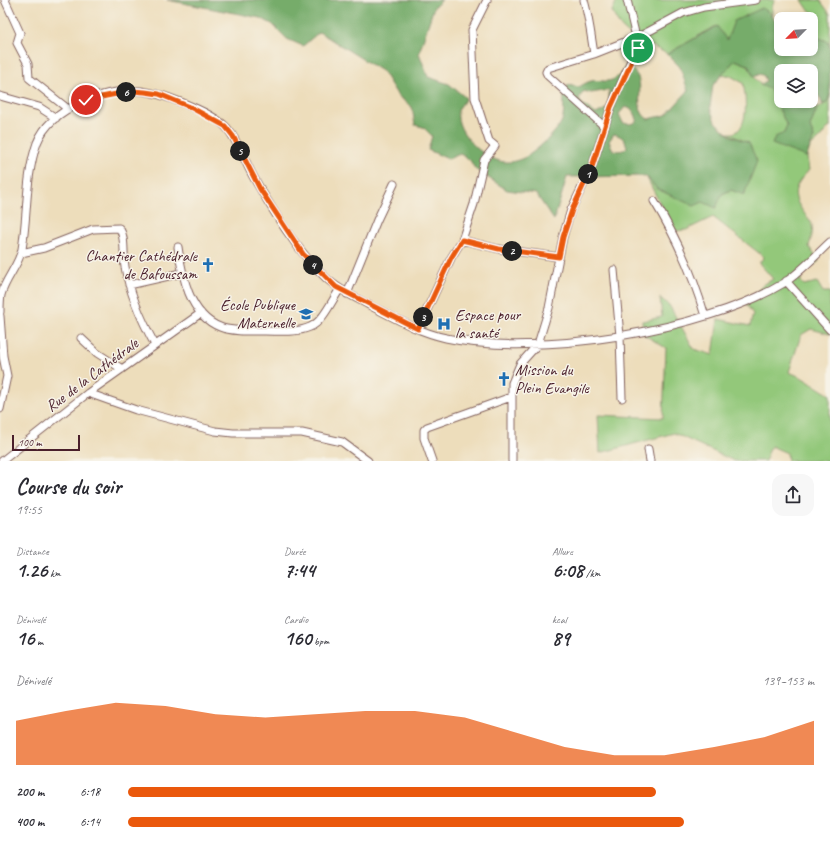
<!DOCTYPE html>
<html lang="fr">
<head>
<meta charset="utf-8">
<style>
	:root { --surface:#fff; --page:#f7f7f7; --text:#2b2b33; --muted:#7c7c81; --accent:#ea580c }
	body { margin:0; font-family:Caveat,sans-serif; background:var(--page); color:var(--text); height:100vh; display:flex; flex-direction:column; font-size:15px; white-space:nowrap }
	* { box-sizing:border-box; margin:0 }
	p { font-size:13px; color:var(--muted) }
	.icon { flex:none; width:22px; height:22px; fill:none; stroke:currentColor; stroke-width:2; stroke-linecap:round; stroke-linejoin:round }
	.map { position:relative; height:461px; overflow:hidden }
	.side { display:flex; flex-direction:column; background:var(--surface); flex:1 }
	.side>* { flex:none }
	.needle { width:26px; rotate:246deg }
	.tools { position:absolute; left:774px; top:12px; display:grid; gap:8px }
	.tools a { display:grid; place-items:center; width:44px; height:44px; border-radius:8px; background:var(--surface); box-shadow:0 2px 6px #0003; font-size:20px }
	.scale { position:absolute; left:12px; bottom:10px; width:68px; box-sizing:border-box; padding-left:4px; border:2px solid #4a1f2b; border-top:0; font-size:11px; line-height:14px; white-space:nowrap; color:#4a1f2b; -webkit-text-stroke:3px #f7f3e8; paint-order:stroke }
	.pin { position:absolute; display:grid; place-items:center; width:34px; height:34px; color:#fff; margin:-17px; border:2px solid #fff; border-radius:50%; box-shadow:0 1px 4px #0007 }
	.km { position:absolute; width:20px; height:20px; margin:-10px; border-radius:50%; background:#222; color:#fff; font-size:11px; line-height:20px; text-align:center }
	.round { display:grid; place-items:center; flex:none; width:42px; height:42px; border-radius:12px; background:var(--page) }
	.headline { display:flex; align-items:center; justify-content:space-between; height:68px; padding:0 16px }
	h1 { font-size:22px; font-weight:600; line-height:30px }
	.stats { display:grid; grid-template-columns:repeat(3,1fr); gap:6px; height:68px; padding:4px 16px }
	.stats div { display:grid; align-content:center }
	.stats b { font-size:20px; font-weight:600 }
	.stats small { font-size:11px; font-weight:400 }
	.stats p { font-size:11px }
	.chart { height:112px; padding:8px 16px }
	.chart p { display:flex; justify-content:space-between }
	.chart svg { width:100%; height:72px; margin-top:4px; fill:var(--accent); opacity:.7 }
	ul { padding:0 16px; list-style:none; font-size:13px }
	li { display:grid; grid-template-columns:64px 48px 1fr; align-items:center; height:30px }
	li i { height:10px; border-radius:5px; background:var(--accent) }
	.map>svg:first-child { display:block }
</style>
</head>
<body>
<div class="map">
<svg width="830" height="461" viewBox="0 0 830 461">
	<rect width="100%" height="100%" fill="#f7f3e8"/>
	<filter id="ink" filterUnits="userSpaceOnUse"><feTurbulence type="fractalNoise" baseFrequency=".025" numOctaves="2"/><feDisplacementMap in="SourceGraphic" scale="8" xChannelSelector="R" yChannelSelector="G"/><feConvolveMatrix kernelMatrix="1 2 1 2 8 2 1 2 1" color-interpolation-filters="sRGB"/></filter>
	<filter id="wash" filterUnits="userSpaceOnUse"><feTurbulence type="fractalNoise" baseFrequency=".012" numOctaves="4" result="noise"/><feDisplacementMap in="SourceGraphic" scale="16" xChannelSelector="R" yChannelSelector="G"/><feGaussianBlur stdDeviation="0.9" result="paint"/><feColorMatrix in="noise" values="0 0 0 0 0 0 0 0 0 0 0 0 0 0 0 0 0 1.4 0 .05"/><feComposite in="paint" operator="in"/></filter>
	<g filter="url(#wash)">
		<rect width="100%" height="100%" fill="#edddbb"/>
		<!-- green -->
		<path fill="#93c87a" stroke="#6e7452" d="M617,0H775L772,6V15L769,11L727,41L716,26L667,54C645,41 622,38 612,11Z
			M802,0H820L830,14V47L827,41L811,35V25L819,17L808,9Z
			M735,60L748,65C754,78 756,83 770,89L787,126L784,133L805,157L814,137L810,127L817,108L827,103L830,94V127L827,129L820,138L810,147L807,157L809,170C794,186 790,194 804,213C807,217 812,221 812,226C814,233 810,240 809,247L819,261L801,274V282L804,285L817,282L823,292H830V334L811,329L801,335L789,372L801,377L830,395V461H788L787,453L771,446L765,461H734L674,433L600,453L598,415L663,418L666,348L643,334L642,321L662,317L660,298L669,305L694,349L713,355L718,319L750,326L753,314L746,304L763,285L773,279L759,263L764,257L713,217L686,230L674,231L646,176L657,189L722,194L731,190L745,195L749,143L727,133H734C749,127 746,97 743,83L729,75L720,76Z"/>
		<!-- forest -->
		<path fill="#76ac6a" stroke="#60664a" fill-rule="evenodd" d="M167,0H442L434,7L419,53L428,77L449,84L466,98C464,102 459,107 458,111C454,133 488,164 509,162C514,162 525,158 529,155C539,148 561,129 563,117C565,106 561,94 568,85L579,87C582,85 587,82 591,81C600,79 606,84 616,78C621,75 623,68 628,64C631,68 636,73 638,77C643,90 634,111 648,119L666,115L688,91L680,67L667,54L717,26L727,40L734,21L762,8C772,12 773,21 781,27V49H811V35L827,41L830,47V94L827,103L822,104C821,97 818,94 811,92V71H781V101H805L808,107L817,108L810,127L814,137L806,157L772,144L775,137L784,133L787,126L770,89L760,85L766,81L764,76L760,74L754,77L748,65L735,60L713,85L710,107L715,122L729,135L749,143L757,161L744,195L731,190L722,194L716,208L703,202L694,206L657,189L646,176L567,177L554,220L536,194L507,190L475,169L470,160L460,154L448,159L428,150L432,136L423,127L415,125L412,107L398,96L383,72L319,32L303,46L287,39L272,24L260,18ZM609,90V107L596,114L581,103L579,98L584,91L591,93ZM625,107C633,109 635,112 637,120C634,125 629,124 623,123L619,114ZM614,134C622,136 625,139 627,147C623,152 618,151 613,150L609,141Z"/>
	</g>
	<g filter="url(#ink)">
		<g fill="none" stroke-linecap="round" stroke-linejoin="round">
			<defs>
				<path id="minor" d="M5,0L20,33L17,43L28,64L29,78L68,109
					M584,0C589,18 591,35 594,54
					M627,0L636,37
					M0,96L39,107L56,118
					M605,127L548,76L546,72L548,68L594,54L642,35
					M654,201C677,238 693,275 705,316
					M462,240L499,249L559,257
					M178,247C182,275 189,315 220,327C233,332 251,331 265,331C279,331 297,333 310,327C323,322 332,300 340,289
					M21,253L44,248L93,229L119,228C126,236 123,256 125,267C130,295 142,321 155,345
					M614,270L620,336L622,398
					M786,281L830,330
					M129,285L182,273
					M347,294L377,220L394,184
					M0,312C0,306 0,300 1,295C5,279 19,265 22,249C28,214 25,177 37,143C51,107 105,88 141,91C162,93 208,111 224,125C235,134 246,164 254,178C275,214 296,250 326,278C339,290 354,297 369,305C393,317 418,332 446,338C536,358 705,331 784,283C801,272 815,256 830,242
					M0,316L3,356L7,376L0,409
					M418,329L451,258L462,240L474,204L484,160L495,146L489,141L475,98L472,30L487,0
					M81,338L97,353L122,369
					M88,393L136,410L215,431L233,433H302L342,442L368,461
					M648,449L650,461
					M2,461L88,393L201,313
					M432,461L424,438V430L427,427L511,397
					M512,461V383L520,364L538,344L549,308L563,237L571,210L592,167L611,107L642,35L683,13L704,7L756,0"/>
			</defs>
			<!-- minor casing -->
			<use href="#minor" stroke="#83625d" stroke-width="9"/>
			<!-- minor -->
			<use href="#minor" stroke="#fff" stroke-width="7"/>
		</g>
	</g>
	<g fill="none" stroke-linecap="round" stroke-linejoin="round" filter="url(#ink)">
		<defs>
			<path id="route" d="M86,100L132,91L145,92L159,94L190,107L225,126L233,136L260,189L303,254L336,287L418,329L451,258L462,240L499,249L559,257L563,237L572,210L592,167L611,107L638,48"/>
		</defs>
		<!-- route casing -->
		<use href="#route" stroke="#fff" stroke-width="8"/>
		<!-- route -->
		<use href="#route" stroke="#ea580c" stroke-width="5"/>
	</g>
	<!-- icons -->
	<defs>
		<symbol id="church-bare" viewBox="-9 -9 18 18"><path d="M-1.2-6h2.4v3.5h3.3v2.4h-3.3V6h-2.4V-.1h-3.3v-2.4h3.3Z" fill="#1f6fb2" stroke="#f7f3e8" stroke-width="2.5" paint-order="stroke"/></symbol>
		<symbol id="school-bare" viewBox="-9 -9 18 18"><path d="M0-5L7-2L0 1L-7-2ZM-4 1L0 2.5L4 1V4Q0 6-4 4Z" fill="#1f6fb2" stroke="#f7f3e8" stroke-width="2.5" paint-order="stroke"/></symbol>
		<symbol id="hospital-bare" viewBox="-9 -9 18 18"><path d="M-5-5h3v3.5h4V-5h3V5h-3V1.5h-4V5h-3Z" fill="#1f6fb2" stroke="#f7f3e8" stroke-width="2.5" paint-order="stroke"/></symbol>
	</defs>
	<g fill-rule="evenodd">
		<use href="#church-bare" x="198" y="255" width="20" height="20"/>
		<use href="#school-bare" x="296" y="304" width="20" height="20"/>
		<use href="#hospital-bare" x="434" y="314" width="20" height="20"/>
		<use href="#church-bare" x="494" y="369" width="20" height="20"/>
	</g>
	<g text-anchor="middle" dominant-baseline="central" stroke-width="3" stroke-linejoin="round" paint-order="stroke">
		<!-- poi labels -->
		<g font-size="16" fill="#4a1f2b" stroke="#f7f3e8" text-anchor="end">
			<text x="197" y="256">Chantier Cathédrale<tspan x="197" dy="18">de Bafoussam</tspan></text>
			<text x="295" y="305">École Publique<tspan x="295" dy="18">Maternelle</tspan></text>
			<text x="455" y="315" text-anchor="start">Espace pour<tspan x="455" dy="18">la santé</tspan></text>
			<text x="515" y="370" text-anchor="start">Mission du<tspan x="515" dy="18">Plein Evangile</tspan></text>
		</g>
		<!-- street labels -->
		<g font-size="16" fill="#4a1f2b" stroke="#f7f3e8">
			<text transform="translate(92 375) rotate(-37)">Rue de la Cathédrale</text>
		</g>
	</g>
</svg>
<div class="tools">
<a><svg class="needle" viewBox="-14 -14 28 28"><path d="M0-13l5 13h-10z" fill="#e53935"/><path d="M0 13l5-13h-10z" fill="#7c7c81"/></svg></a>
<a><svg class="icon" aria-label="layers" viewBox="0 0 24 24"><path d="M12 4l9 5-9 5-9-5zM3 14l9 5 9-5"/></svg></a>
</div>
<div class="scale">100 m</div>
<div class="pin" style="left:638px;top:48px;background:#1e9e55"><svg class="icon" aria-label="arrive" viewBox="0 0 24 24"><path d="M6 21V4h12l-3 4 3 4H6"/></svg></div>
<div class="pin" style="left:86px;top:100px;background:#d93025"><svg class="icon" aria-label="check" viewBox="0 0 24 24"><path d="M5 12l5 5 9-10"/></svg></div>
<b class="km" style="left:588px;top:174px">1</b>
<b class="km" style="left:512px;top:251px">2</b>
<b class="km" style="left:423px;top:317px">3</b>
<b class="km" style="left:313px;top:265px">4</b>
<b class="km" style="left:240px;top:151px">5</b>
<b class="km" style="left:126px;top:92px">6</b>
</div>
<section class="side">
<div class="headline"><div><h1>Course du soir</h1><p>19:55</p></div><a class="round"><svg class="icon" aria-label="share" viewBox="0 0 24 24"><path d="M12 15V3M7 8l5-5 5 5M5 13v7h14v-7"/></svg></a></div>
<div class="stats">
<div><p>Distance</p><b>1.26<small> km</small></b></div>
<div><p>Durée</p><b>7:44</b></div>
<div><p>Allure</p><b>6:08<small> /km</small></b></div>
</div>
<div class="stats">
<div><p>Dénivelé</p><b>16<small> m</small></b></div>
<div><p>Cardio</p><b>160<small> bpm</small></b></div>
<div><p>kcal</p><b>89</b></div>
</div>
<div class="chart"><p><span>Dénivelé</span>139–153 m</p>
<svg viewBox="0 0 160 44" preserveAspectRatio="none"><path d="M0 44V17L10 11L20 6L30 8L40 13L50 15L60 13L70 11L80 11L90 15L100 24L110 33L120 38L130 38L140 33L150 27L160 17V44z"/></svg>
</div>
<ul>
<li><b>200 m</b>6:18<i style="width:77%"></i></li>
<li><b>400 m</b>6:14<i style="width:81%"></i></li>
</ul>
</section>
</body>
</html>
